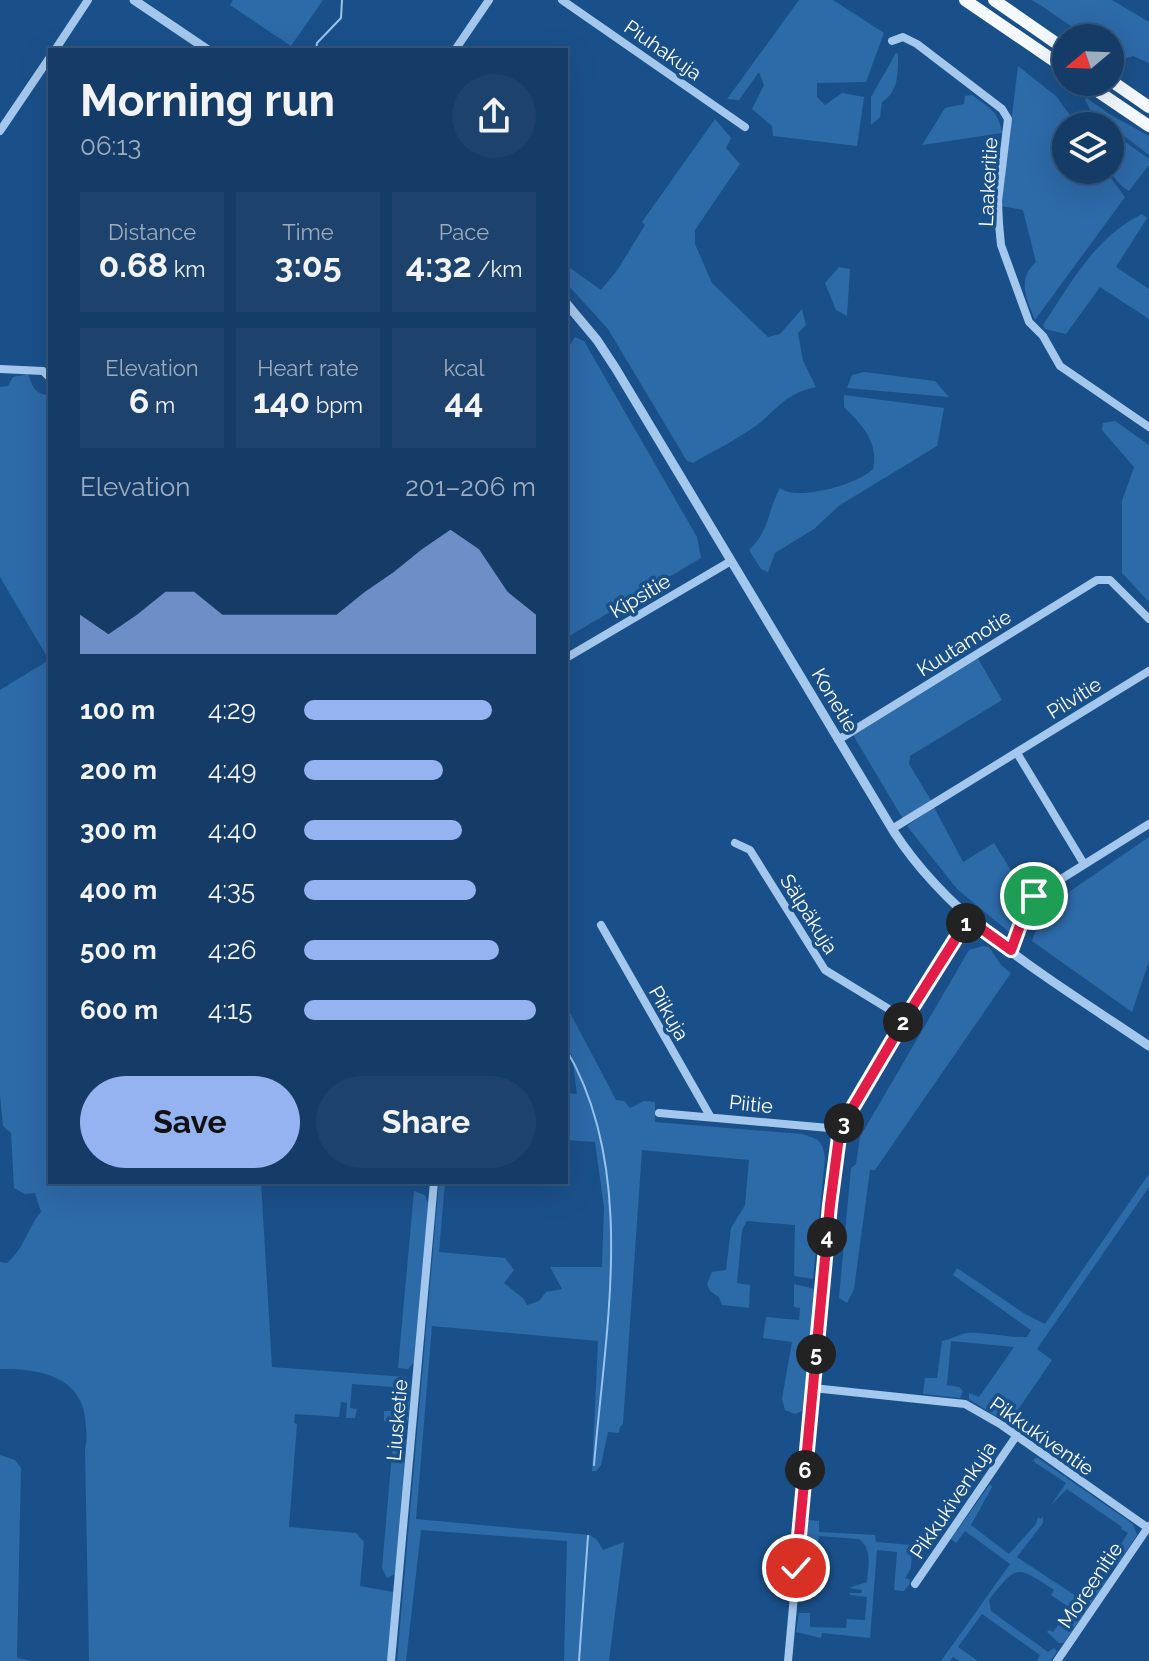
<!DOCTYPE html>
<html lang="en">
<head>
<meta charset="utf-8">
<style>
	:root { --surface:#143c67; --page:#1d436d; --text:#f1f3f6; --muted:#9dadc0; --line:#33567b; --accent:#95b2f1 }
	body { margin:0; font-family:Raleway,sans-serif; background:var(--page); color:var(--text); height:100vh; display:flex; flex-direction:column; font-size:30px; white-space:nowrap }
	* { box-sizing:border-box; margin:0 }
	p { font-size:26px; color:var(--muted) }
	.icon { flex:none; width:44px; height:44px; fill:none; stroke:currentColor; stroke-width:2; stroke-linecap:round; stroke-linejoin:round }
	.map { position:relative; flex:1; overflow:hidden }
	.drawer { position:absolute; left:48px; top:48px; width:520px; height:1136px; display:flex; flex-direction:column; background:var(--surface); border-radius:0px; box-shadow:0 8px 32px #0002,0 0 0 2px var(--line) }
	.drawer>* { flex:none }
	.needle { width:52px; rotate:251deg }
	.controls { position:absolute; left:1052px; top:24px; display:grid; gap:16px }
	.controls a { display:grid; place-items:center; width:72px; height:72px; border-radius:50%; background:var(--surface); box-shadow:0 8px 32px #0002,0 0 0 2px var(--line); font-size:40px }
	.pin { position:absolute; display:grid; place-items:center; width:68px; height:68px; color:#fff; margin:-34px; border:4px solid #fff; border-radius:50%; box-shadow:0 2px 8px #0007 }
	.km { position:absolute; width:40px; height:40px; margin:-20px; border-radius:50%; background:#222; color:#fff; font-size:22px; line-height:40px; text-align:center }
	.round { display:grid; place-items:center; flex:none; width:84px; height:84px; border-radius:42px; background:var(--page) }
	.headline { display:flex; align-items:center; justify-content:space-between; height:136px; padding:0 32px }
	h1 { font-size:44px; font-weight:700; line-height:60px }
	.metrics { display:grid; grid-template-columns:repeat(3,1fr); gap:12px; height:136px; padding:8px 32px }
	.metrics div { display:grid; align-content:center; border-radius:0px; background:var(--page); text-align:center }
	.metrics b { font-size:34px; font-weight:700 }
	.metrics small { font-size:22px; font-weight:400 }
	.metrics p { font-size:22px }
	.chart { height:224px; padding:16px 32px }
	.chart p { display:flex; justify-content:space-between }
	.chart svg { width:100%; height:144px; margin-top:8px; fill:var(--accent); opacity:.7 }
	.action { display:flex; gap:16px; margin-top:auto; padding:16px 32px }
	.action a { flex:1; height:92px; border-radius:48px; background:var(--accent); color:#111; font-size:32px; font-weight:700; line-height:92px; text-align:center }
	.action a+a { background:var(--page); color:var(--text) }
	ul { padding:0 32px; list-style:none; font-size:26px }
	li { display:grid; grid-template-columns:128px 96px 1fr; align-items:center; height:60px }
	li i { height:20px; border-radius:10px; background:var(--accent) }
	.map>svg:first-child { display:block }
</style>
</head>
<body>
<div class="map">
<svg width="1149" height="1661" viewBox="0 0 1149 1661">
	<rect width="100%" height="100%" fill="#1a5089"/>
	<!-- green -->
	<path fill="#2d6aa8" d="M233,0H323L291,46L230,5Z
		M799,0H833L884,33L866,82L817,83V97L825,105L842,93L864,97L857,146L773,136L772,126L752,109L764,85L759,72L739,100L727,99Z
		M1032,0H1112L1149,22V63L1133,56C1123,60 1118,58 1110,51V38C1079,38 1058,15 1032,0Z
		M896,53L898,54C898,73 899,91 882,102L880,117L871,125V97Z
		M1018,66L1056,96L1078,126H1066V170H1105L1125,197L1035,320C1026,299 1017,279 1036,262L1023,210L1001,206Z
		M972,95C989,108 999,111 1002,133L922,145L945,108L964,104L965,96Z
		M1087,98L1109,114L1149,136V155L1091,111L1085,100Z
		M715,119L731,138L726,148L740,164L695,230V244L712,283L768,337L780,334L802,309L806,325L798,333L803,361L816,387C779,395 776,414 748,431C731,443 711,452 693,463L687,461L608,329L566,283V265L601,290L618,269L645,225L642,222Z
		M1110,131L1149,159V165L1129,191C1104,176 1110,157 1110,131Z
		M1142,214L1147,218L1116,267L1149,289V319L1100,287L1066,334L1045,329L1043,325C1072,282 1094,238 1142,214Z
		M839,267L850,269L847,316L836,310L825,283Z
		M575,337L584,341L697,537L701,558L566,638V351Z
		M864,372L935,381L949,397L847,388L852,375Z
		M28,374C32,385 34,393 47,395L50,401V1182H261L272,1367L406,1377L411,1382L408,1421L406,1423L384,1421V1411H392L393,1387L352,1384L350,1408L357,1409L355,1418H346L347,1403L341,1402L339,1417L295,1414L294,1423L297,1424L289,1527L356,1533L364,1542L360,1586L393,1592L388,1661H89L85,1449C88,1438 86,1429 85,1417C80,1375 35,1368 0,1369V1262L7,1263C24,1249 27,1229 41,1212L35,1193L25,1194L14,1188L11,1133L3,1126L0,1095V690L49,660L0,577V387L8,386L13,377Z
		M844,395L944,408L937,446L840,505L814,529L775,553L768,572L761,569L749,550C770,530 767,512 780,488C796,502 859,484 873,469C879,442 862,425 844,407Z
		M1115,421L1149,445V602L1122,573V501L1134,467L1102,430L1103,423Z
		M977,657L1002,700L910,756L909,764L932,802L903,819L853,735Z
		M934,807L963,862L994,843L1028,898L1014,936L957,889L907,826Z
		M1149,837V961L1132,1012L1032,941L1041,916L1050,905Z
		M983,946L989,947L1001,965L1011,973L875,1170H870L854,1289L847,1303L839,1298L851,1168L856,1164L860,1137L969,950Z
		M566,1005L616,1100L624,1101L630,1108L644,1101L655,1102V1122L802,1134C818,1139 823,1140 825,1158L813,1279L794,1276L795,1225L747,1221L742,1230L737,1283L750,1285L749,1308L722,1305L719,1297L710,1291L707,1284L712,1272L726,1270L731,1228L745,1205L749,1160L642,1150L623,1424L620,1427L619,1433L608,1432L601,1465L596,1471H592L598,1341L432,1326L416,1519L590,1535L597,1540L603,1550L624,1542L609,1661H564L567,1541L421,1530L406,1661H397L439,1182H445L439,1252L505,1258L514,1270L504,1283L523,1298L527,1305L539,1301L546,1292L562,1289L550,1267H602L604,1207L595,1142L566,1140V1093L577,1094L572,1056L566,1046Z
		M1149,1174V1187L1037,1349L1052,1360L1011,1420L1036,1437L1034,1441L1005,1423L1007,1417L1002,1414L997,1417L969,1399V1393L979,1397L1014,1347L951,1341L947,1385L959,1387L963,1391L960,1398L923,1394L925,1378H937L942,1341C952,1339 958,1335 967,1333C980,1331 1009,1338 1027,1337L1031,1330L953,1275L957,1268L1025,1314L1045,1324Z
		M414,1191L425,1195L428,1204L414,1362L408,1369L398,1368Z
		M794,1284L815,1289L817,1292L806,1409L795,1414L785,1410L782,1399L792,1342L763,1338L766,1317L799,1320L800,1308L794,1307Z
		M399,1436L406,1440L395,1574L387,1578L382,1568L393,1442Z
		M0,1455L15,1460L21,1468L17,1658L33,1661H0Z
		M1035,1458H1038L1133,1524L1137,1535L1117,1565L1109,1564L1128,1533L1121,1529L1122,1527L1067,1489L1051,1505L1066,1483L1033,1461Z
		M990,1484L992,1487L971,1525L1009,1554L1036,1524L1038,1517L1041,1519L1043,1516V1523L1017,1557L1082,1600L1101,1575L1107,1580L1064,1643H1059L1047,1632L1049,1630L1053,1632L1070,1608L1051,1595L1054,1590C1017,1566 1017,1563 989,1600L991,1611L1048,1652L1054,1648L1057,1651L1051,1661H1037L1040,1655L982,1614L958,1647L978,1661H960L953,1657L950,1661H941L1010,1564L965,1531L956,1543L951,1539Z
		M808,1520L819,1521V1532L875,1535L876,1542L924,1546L912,1549L911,1568L905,1578L910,1580L909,1585L904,1591L894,1590L897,1552L877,1550L870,1638L822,1633L821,1638L796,1632L799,1613H810V1627L846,1628L847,1619L865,1620L867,1597L850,1595V1593H861L862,1590L849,1588L867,1582C868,1566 873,1550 859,1539L819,1536L815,1563L804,1562L806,1522Z"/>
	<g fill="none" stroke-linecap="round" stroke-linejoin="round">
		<!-- stream -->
		<path stroke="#97c4ef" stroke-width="2" d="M316,50L317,43L341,18L342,0
			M566,1049C638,1171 605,1331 594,1465
			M579,1661L588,1536"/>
		<!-- minor -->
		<path stroke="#a4c8ed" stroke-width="8" d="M562,0L745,127
			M892,41L903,37L917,44L1002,109L1008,119L998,201L999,224L1001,245L1029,322L1043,336L1060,366L1149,427
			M55,50L88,0
			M455,50L489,0
			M0,131L50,57
			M0,369L43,371L50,378
			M566,658L731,561
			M838,740L1097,580H1110L1149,619
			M1017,753L1084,864
			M892,829L1149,671
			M735,843L750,850L825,970L905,1019
			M601,925L710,1116
			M1011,950L1026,909L1034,896L1149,824
			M659,1113L840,1129
			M813,1388L965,1404L1000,1424L1148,1528
			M915,1584L1017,1435
			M391,1661L434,1182
			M788,1661L830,1205L840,1129L905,1019L968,919
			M1057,1661L1149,1526"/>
		<!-- tertiary -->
		<path stroke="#a4c8ed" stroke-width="9" d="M134,0L208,50
			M566,303L597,340L616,369L894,832C956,927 1057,983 1149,1046"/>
		<!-- trunk -->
		<path stroke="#f4f9ff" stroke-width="12" d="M965,0L1066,69
			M994,0L1066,50
			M1110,80L1149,107
			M1084,82L1149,126"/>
	</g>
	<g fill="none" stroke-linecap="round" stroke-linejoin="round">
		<defs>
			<path id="route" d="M796,1568L830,1205L840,1129L905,1019L968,919L1011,950L1026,909L1034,896"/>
		</defs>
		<!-- route casing -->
		<use href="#route" stroke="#fff" stroke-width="16"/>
		<!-- route -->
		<use href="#route" stroke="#e11d48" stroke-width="10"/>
	</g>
	<g text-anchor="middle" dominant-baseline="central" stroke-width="7" stroke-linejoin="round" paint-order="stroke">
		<!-- street labels -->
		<g font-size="20" fill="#fff" stroke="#1a5089">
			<text transform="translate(663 50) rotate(35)">Piuhakuja</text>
			<text transform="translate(988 182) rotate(-87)">Laakeritie</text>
			<text transform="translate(640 596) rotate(-31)">Kipsitie</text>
			<text transform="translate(964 643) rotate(-32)">Kuutamotie</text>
			<text transform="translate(1074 698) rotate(-32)">Pilvitie</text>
			<text transform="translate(835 700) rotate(59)">Konetie</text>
			<text transform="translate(809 914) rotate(58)">Sälpäkuja</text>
			<text transform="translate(669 1013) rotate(60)">Piikuja</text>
			<text transform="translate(751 1104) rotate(6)">Piitie</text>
			<text transform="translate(397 1420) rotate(-85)">Liusketie</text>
			<text transform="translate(1042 1436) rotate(35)">Pikkukiventie</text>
			<text transform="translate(953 1500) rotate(-56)">Pikkukivenkuja</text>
			<text transform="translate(1090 1585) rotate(-56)">Moreenitie</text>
		</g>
	</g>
</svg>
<div class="controls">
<a><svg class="needle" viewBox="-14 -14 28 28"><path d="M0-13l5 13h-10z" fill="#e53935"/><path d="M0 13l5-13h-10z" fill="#9dadc0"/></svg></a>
<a><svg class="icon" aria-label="layers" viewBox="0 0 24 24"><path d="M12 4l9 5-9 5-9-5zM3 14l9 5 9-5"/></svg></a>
</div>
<div class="pin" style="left:1034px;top:896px;background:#1e9e55"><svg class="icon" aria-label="arrive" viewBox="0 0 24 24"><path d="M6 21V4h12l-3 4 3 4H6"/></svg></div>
<div class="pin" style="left:796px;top:1568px;background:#d93025"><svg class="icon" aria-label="check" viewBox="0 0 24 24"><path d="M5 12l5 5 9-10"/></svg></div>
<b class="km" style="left:966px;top:923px">1</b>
<b class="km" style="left:903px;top:1022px">2</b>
<b class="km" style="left:844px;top:1123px">3</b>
<b class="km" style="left:827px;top:1237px">4</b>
<b class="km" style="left:816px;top:1354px">5</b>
<b class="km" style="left:805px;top:1470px">6</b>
<section class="drawer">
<div class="headline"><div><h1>Morning run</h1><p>06:13</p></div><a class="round"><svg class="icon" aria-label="share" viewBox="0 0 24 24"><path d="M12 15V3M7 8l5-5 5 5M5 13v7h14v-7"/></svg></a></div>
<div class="metrics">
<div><p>Distance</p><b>0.68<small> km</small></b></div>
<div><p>Time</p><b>3:05</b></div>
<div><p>Pace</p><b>4:32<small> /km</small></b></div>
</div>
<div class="metrics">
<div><p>Elevation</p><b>6<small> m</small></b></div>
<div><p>Heart rate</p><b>140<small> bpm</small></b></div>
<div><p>kcal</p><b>44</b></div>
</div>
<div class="chart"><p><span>Elevation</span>201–206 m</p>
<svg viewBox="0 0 160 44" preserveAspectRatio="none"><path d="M0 44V32L10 38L20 32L30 25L40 25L50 32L60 32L70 32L80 32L90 32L100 25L110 19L120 12L130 6L140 12L150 25L160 32V44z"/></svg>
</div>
<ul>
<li><b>100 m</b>4:29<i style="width:81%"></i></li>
<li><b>200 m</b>4:49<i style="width:60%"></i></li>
<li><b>300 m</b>4:40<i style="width:68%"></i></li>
<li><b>400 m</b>4:35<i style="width:74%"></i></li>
<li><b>500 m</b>4:26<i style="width:84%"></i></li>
<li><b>600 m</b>4:15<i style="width:100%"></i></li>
</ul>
<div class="action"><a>Save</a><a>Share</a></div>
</section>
</div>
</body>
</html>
